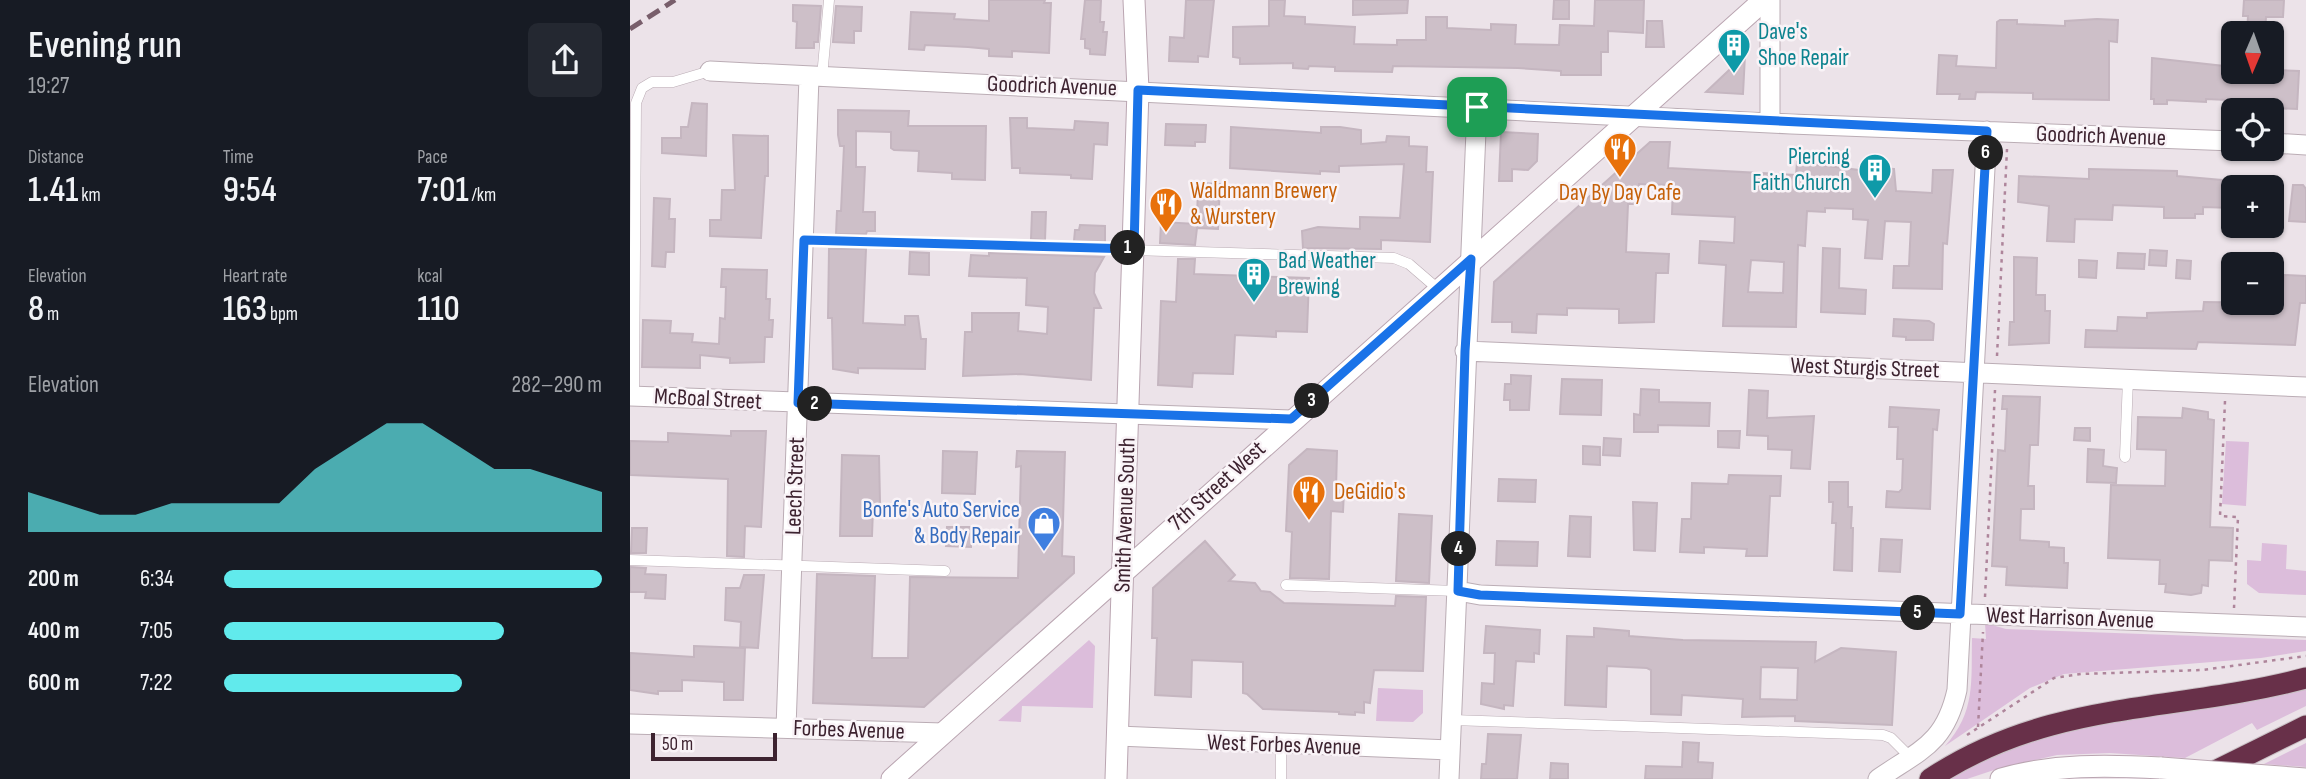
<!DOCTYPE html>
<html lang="en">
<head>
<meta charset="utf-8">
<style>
	:root { --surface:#171b24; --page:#242831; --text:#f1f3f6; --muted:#9ea1a6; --accent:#61eaec }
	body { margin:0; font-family:"Sofia Sans Condensed",sans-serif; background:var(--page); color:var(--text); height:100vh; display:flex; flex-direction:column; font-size:26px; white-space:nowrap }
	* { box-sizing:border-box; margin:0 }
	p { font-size:23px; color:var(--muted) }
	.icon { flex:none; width:38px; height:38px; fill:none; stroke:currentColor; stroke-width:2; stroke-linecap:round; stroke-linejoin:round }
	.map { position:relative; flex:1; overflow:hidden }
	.drawer { display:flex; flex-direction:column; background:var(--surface); width:630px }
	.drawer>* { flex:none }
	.needle { width:46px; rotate:182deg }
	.controls { position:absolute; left:1591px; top:21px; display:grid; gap:14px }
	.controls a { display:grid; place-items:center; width:63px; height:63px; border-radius:10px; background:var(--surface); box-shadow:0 2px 5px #0004; font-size:35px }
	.scale { position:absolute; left:21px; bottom:18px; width:126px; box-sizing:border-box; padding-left:7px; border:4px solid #3d2330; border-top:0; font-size:19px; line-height:24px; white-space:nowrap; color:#3d2330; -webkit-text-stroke:5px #f9f3f7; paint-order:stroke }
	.pin { position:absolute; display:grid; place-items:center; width:60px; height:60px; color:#fff; margin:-30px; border-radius:14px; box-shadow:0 4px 10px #0006 }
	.km { position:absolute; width:35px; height:35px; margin:-18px; border-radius:50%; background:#222; color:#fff; font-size:19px; line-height:35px; text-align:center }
	.round { display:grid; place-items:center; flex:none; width:74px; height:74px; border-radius:10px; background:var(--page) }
	.overview { display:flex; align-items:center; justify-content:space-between; height:119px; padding:0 28px }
	h1 { font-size:38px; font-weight:600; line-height:52px }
	.figures { display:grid; grid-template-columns:repeat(3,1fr); gap:10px; height:119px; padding:7px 28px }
	.figures div { display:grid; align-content:center }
	.figures b { font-size:35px; font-weight:600 }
	.figures small { font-size:19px; font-weight:400 }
	.figures p { font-size:19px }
	.chart { height:196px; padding:14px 28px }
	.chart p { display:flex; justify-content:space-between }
	.chart svg { width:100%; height:126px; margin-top:7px; fill:var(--accent); opacity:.7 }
	ul { padding:0 28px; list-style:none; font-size:23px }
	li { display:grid; grid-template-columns:112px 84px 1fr; align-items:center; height:52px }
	li i { height:18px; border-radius:9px; background:var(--accent) }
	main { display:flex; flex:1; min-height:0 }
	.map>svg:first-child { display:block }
</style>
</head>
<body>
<main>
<section class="drawer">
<div class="overview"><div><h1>Evening run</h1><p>19:27</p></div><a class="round"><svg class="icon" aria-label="share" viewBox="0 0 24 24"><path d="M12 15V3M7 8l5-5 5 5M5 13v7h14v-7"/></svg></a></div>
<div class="figures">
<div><p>Distance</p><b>1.41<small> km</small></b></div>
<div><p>Time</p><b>9:54</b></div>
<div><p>Pace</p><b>7:01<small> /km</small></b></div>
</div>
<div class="figures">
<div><p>Elevation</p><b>8<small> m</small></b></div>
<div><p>Heart rate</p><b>163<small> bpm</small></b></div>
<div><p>kcal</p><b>110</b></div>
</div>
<div class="chart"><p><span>Elevation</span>282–290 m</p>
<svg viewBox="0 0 160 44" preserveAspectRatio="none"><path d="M0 44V30L10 34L20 38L30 38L40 34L50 34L60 34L70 34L80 22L90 14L100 6L110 6L120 14L130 22L140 22L150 26L160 30V44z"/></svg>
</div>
<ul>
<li><b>200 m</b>6:34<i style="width:100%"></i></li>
<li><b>400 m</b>7:05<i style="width:74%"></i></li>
<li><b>600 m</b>7:22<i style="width:63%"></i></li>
</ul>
</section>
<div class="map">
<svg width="1676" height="779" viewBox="0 0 1676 779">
	<rect width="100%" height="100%" fill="#ece3e9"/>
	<!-- green -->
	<path fill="#dcbddb" d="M1596,441L1619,442L1616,506L1592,504Z
		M1632,543L1657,545L1656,569L1676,571V595L1629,593L1617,584V560L1631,561Z
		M1355,623L1376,629L1676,640V651L1631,658L1434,674L1400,688L1315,746C1346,712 1341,681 1342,638L1356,639Z
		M459,640L465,646L463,708L392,706L391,722L368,721Z
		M1676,685V706L1627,730L1622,723L1555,758L1480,753L1427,755L1370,768L1337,779H1314L1405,734Z
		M748,688L793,690V713L783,722L746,721Z
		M1676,743V767L1634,764Z"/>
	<!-- building -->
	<path fill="#cdbfc8" stroke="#c5b6c0" stroke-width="2" fill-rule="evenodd" d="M359,0H415L414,3H421L419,53L382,51V57L359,56V49L338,47L295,45L294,50L279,49L281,12L325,14L324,19L359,21Z
		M455,0H471L470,22H474L473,32H477L475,55L460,54V49L455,48V39H451Z
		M556,0H584L578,57L568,56V62L539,61L540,37L554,38Z
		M639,0H655L654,16L675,17V24L725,27L724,44L767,45V40H796V17H817V28L861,30V24L886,25L885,44L929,45L930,25L964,26L965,0H1014L1013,33L978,31V52H971V75H931V71L888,68L763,66L762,72L705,71V67L679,66L678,69L663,68V63L610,64V58L603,57V27L639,26Z
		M723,0H778L777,13L723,15Z
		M924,0H939V19H923Z
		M1614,0H1654L1653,17H1636L1635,33H1617L1618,16H1613Z
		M163,5L191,6L188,42H184V48H166L167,22L163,21Z
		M206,6L232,7L231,31H224V43L203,42Z
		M1467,19L1488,20L1487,42L1479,41V100L1403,99V93L1346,92L1345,99H1329L1330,94H1307L1309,55L1327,56L1326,66L1366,68L1367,22L1370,20H1387V24L1435,26V21Z
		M1017,21H1032L1034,47H1016Z
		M1115,55L1113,94L1076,92Z
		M1522,58L1603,67V72H1611V77L1644,79V70L1669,71L1667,109L1643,108V102L1576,99V102L1537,100V104H1524V99H1521Z
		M62,103L77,104L76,156L32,153V138H51V127H58Z
		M208,110L279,111L278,126H356L355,180L322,179V173L288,171L289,151L264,150L261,148V132L226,131V167H235L233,212H245V231H237L236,234H206L207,211H211L214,146H210L208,135Z
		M380,118H397V128L444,130L445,121L478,123L477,145L464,144L462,179L441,178V175L390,173V168H382Z
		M536,124L576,125L575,142H565V146L535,145Z
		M601,127L691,133V127H710L731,130V144L756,142L757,136L779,137V146L797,147L796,172H803L800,242L751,240V249L673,248L672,231L688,227L730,229V217L770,218L774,164L709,166V172L690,171V174L600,168Z
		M871,132L908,134L907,161L898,170L882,169V181H869Z
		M103,135L138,136V176H135L131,238L80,236V220H91L92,190H105Z
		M1020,142H1040L1038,168L1166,175L1167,162L1229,170V167L1264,169L1266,191L1302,193L1303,170H1323L1317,244L1313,243L1312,289L1263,288L1264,266H1279L1281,222L1255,221L1252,259L1235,258L1238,220L1223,219V209L1195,208V212L1177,211L1175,246L1168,245L1166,327L1093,326L1096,265L1069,263L1070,241L1104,243L1105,217L1042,214L1043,185L1009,184V204H998L996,252L1039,254L1038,273H1026L1024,322L989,323V309L937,308V315L907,314L906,333L882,332V322H862L864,282ZM1121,260L1154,262L1153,293L1118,292Z
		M1459,169L1547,171V176L1603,181L1602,208L1573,207V214H1565V218H1534V207L1483,205L1482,220L1445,219L1444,242L1417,241L1419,206L1388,202L1389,176L1459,179Z
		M568,183L590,184L588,229L567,228L565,245L530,243L531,222L567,224Z
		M1663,185H1673L1676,189V222L1659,221Z
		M24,198L40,199L39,219H45L44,252H36L35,267L22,266Z
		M402,212H416L415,240L401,239Z
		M450,225L475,226V242L444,241L445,230H449Z
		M1193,248L1210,249L1209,288L1236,290L1235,314L1191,312Z
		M199,249H236L233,323L275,325V316H288L291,339H296L295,369L228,368V373L203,369L202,318H198Z
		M1520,250L1537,251L1536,266L1519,265Z
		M280,252L299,253V275L279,274Z
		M359,253L474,257L465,273L464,293L471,308H464L461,380L390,374L333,376L335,332H342V313H389L388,331L417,334L418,307L396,305L397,278L339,276L341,255L359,256Z
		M1488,253L1515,254L1514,269L1487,268Z
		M1384,257L1407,258L1406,295H1415V311H1420L1419,343L1379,345L1380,322H1384Z
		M548,259H565L564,274L679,278L677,332L646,331V337L605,335L603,374L563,373L562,387L528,385L531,301L546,302Z
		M1449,260L1467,261L1466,278L1449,277Z
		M1547,260L1561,261L1560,279L1546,278Z
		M92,269L137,270L136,299H140L139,320H143L142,337H135L134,362L100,363V358L70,355V368L12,367L13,320L41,321L40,333L63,334L62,342L89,344L90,318L95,319L96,287H91Z
		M1654,275L1676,276V303H1670L1665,345L1568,342L1566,349L1455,347L1456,330L1487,331L1488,317L1517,318V313L1573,311L1574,302L1652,303Z
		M1264,319L1299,321L1304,324L1303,340H1276V337L1263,336Z
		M881,375L901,376L899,410H880V400H874L875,384H881Z
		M932,379L972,380L971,415L930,414Z
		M1011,389L1029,390V402L1080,403L1079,426L1028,425V432H1004V414L1010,415Z
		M1119,390L1138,391L1137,418L1184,416L1180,469L1161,468L1162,450L1138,449V436L1117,435Z
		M1373,396L1410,397L1408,445H1400L1398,486H1404V509H1391L1390,540L1419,542V547L1434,548V563H1438L1437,588L1376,585L1377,567L1362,566L1368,450L1375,451L1377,409H1372Z
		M1260,407L1309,410L1307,430L1303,429L1300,509L1256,507L1257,491L1269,492L1272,489L1273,459H1267L1268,427H1259Z
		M1553,408L1578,412V419L1584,420L1580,527L1603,528L1602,561L1579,560L1578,586L1572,585L1571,593L1561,595L1535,592L1536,584H1529L1530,560L1478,558L1481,485L1535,486L1536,450L1507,449L1508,417L1552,418Z
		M1445,428H1460V441L1444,440Z
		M101,431H136L131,527L115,526L114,557L97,556L98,479L0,475V441L38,442V433L101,436Z
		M1088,431H1110L1109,448L1088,447Z
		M974,438L991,439L990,456L973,455Z
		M953,446L970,447V465L953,464Z
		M677,449L707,451L706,490H714L713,512L701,511L699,579L660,578L662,532L656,531L659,465Z
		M1458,449L1474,450L1473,466L1487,468L1486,483L1457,482Z
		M313,451L347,452L345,494L312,493Z
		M387,451L435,452L432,556L444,557V573L294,707L183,703L187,574L245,576L242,658H278L280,577L388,578L391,466L386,467Z
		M212,455L249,456L250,502L243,509L242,536H210Z
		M1099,475L1151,476L1150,496H1140L1137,556H1116L1117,549L1074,547V553L1050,552L1052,519H1061L1062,483L1098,484Z
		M869,479L906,480L905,502L868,501Z
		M1199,482H1218V507H1222L1221,528H1223L1222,571L1204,570L1206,523H1202L1203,502H1199Z
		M1003,502L1027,503L1025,551L1004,550Z
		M769,514L802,516L799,583L766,581Z
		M940,516L961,517L960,557L938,556Z
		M317,527H341V547L316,546Z
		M2,528H17L16,553H1Z
		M1251,539L1272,540L1270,572L1249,571Z
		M575,541L605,575L599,581L625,583L631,591L640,592L654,603L765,606L766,596L796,597L793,671L744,670L740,703L734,702V713L725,712V715L709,714V712L633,709L617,694L613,693V662L562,660L561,697L525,695L527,638H522L523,588Z
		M867,541L908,542L907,566L866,565Z
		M0,567L16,568L15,574L36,575L35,599L15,598L16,592H0Z
		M114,575H134L128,648L110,647L111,622L95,620L96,588H110Z
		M856,626L910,630L909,654L904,653V662L886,661L883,706L874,705V709L851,704L852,683L864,684L865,653H854Z
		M964,628L999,631V636L1053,640L1186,642L1185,662L1211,648L1266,652L1262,725L1165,721V716L1112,717L1113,699L1052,695L1051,715L1021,714V670L1017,668L977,666L976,707L935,705L937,636L964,637ZM1131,667L1168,668L1167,700L1130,699Z
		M64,646L115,648L113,700H94V682L52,680V691H28V694L0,690V653L64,657Z
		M858,734L891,735L887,779H851L852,764H856Z
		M1053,742L1069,743L1068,762L1083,763L1082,779H1015L1016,766L1052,767Z
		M921,763L938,764V779H920Z"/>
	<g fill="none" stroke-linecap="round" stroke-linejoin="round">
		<defs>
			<path id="lane" d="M192,77L199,0
				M174,240L764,258L779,264L808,289
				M4,396L6,103L12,88L22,82H43L80,71
				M1495,457L1498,379
				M0,560L315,571
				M656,585L827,591
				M822,720L1253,735L1261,738L1280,757
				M651,779V745"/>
			<path id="street" d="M80,71L1161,124L1603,141
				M1140,123V0
				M1642,143L1676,145
				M835,351L1676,387
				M0,396L661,420
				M828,591L850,595L1676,627
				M0,724L313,733
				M156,728L179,77
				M488,736L820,750
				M819,779L847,107
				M1248,779C1290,750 1315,744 1327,690L1357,131"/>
			<path id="secondary" d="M262,779L1134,0
				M486,779L508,90L504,0
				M1371,779C1425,764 1476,765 1531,768"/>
			<path id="highway" d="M1577,775L1676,726
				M1300,779C1420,699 1544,713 1676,678"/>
		</defs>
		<!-- lane casing -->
		<use href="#lane" stroke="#bbadb5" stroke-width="11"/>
		<!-- street casing -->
		<use href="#street" stroke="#bbadb5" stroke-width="21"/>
		<!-- secondary casing -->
		<use href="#secondary" stroke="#baa5b1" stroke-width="23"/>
		<!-- highway casing -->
		<use href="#highway" stroke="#c9c1c5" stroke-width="23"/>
		<!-- path -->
		<path stroke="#ae859b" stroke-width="2.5" stroke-dasharray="3.5 5" stroke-linecap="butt" d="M1367,356L1377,149
			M1595,401L1590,516L1608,517L1604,608
			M1355,597L1365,390
			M1348,727L1353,632
			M1337,735L1424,678L1451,674L1572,670L1676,656"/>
		<!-- lane -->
		<use href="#lane" stroke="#fff" stroke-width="10"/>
		<!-- street -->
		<use href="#street" stroke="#fff" stroke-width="19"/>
		<!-- secondary -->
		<use href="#secondary" stroke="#fff" stroke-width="21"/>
		<!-- highway -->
		<use href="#highway" stroke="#683049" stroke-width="21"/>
		<!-- rail -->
		<path stroke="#785e6b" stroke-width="5" stroke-dasharray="14 7" stroke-linecap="butt" d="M0,29L45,0"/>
		<defs>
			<path id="secondary-bridge" d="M1531,768L1676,779"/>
		</defs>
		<!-- secondary-bridge casing -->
		<use href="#secondary-bridge" stroke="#baa5b1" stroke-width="23" stroke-linecap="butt"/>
		<!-- secondary-bridge -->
		<use href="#secondary-bridge" stroke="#fff" stroke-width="21"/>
	</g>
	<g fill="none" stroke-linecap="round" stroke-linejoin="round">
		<defs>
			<path id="route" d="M508,90L1357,131L1330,614L850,595L828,591L835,351L841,259L661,419L168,403L174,240L504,249Z"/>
		</defs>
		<!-- route casing -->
		<use href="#route" stroke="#fff" stroke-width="14"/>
		<!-- route -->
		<use href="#route" stroke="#1a73e8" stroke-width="9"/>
	</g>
	<!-- icons -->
	<defs>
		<symbol id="building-pin" viewBox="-11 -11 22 30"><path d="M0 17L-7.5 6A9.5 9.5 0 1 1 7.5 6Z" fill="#0f9aa8" stroke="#f9f3f7"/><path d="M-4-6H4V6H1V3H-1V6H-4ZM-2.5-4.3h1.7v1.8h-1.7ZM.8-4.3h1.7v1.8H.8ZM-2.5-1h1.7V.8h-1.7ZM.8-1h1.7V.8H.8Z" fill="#fff"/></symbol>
		<symbol id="restaurant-pin" viewBox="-11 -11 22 30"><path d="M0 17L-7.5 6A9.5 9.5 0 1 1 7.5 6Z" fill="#e8710a" stroke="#f9f3f7"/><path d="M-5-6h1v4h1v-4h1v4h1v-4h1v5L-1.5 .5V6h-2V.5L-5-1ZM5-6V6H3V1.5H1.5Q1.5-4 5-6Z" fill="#fff"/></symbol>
		<symbol id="shop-pin" viewBox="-11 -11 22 30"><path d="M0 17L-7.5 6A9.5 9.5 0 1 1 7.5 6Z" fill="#3f7fe0" stroke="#f9f3f7"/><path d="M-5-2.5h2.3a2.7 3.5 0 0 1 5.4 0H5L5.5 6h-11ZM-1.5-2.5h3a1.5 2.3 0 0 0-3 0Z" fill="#fff"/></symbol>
	</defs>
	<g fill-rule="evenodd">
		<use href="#building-pin" x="1085" y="26" width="38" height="52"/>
		<use href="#restaurant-pin" x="971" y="130" width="38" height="52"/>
		<use href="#building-pin" x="1226" y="151" width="38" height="52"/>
		<use href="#restaurant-pin" x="517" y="185" width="38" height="52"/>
		<use href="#building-pin" x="605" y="255" width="38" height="52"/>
		<use href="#restaurant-pin" x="660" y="473" width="38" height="52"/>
		<use href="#shop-pin" x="395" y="504" width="38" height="52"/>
	</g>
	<g text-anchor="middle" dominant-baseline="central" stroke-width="5" stroke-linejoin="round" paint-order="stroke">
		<!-- culture labels -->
		<g font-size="23" fill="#0d838f" stroke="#f9f3f7" text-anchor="start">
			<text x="1128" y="32">Dave's<tspan x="1128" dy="26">Shoe Repair</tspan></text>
			<text x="1220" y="157" text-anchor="end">Piercing<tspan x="1220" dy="26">Faith Church</tspan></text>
			<text x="648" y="261">Bad Weather<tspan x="648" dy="26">Brewing</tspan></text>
		</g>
		<!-- street labels -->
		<g font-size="23" fill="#3d2330" stroke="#f9f3f7">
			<text transform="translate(422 86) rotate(2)">Goodrich Avenue</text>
			<text transform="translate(1471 136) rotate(2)">Goodrich Avenue</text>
			<text transform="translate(1235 368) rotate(2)">West Sturgis Street</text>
			<text transform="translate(78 399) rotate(3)">McBoal Street</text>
			<text transform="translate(165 486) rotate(-88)">Leech Street</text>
			<text transform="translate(587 486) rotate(-42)">7th Street West</text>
			<text transform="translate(495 515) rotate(-88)">Smith Avenue South</text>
			<text transform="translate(1440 618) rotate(2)">West Harrison Avenue</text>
			<text transform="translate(219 730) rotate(2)">Forbes Avenue</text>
			<text transform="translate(654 745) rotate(2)">West Forbes Avenue</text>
		</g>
		<!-- food labels -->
		<g font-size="23" fill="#c56008" stroke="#f9f3f7" text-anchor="start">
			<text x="560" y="191">Waldmann Brewery<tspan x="560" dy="26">&amp; Wurstery</tspan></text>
			<text x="990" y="193" text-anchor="middle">Day By Day Cafe</text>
			<text x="704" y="492">DeGidio's</text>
		</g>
		<!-- shop labels -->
		<g font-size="23" fill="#366cbe" stroke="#f9f3f7" text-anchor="end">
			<text x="390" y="510">Bonfe's Auto Service<tspan x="390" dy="26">&amp; Body Repair</tspan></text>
		</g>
	</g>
</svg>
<div class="controls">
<a><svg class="needle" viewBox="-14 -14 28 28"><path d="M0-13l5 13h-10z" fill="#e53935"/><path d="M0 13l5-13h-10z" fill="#9ea1a6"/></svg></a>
<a><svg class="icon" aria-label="locate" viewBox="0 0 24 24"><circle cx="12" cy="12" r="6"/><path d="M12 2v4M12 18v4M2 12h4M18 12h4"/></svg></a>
<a>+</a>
<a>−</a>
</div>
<div class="scale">50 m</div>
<div class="pin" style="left:847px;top:107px;background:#1e9e55"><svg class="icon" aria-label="arrive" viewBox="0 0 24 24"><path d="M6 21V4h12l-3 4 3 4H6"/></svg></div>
<b class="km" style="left:498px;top:248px">1</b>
<b class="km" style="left:185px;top:404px">2</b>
<b class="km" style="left:682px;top:401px">3</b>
<b class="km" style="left:829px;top:549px">4</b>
<b class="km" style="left:1288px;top:613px">5</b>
<b class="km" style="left:1356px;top:153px">6</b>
</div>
</main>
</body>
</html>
